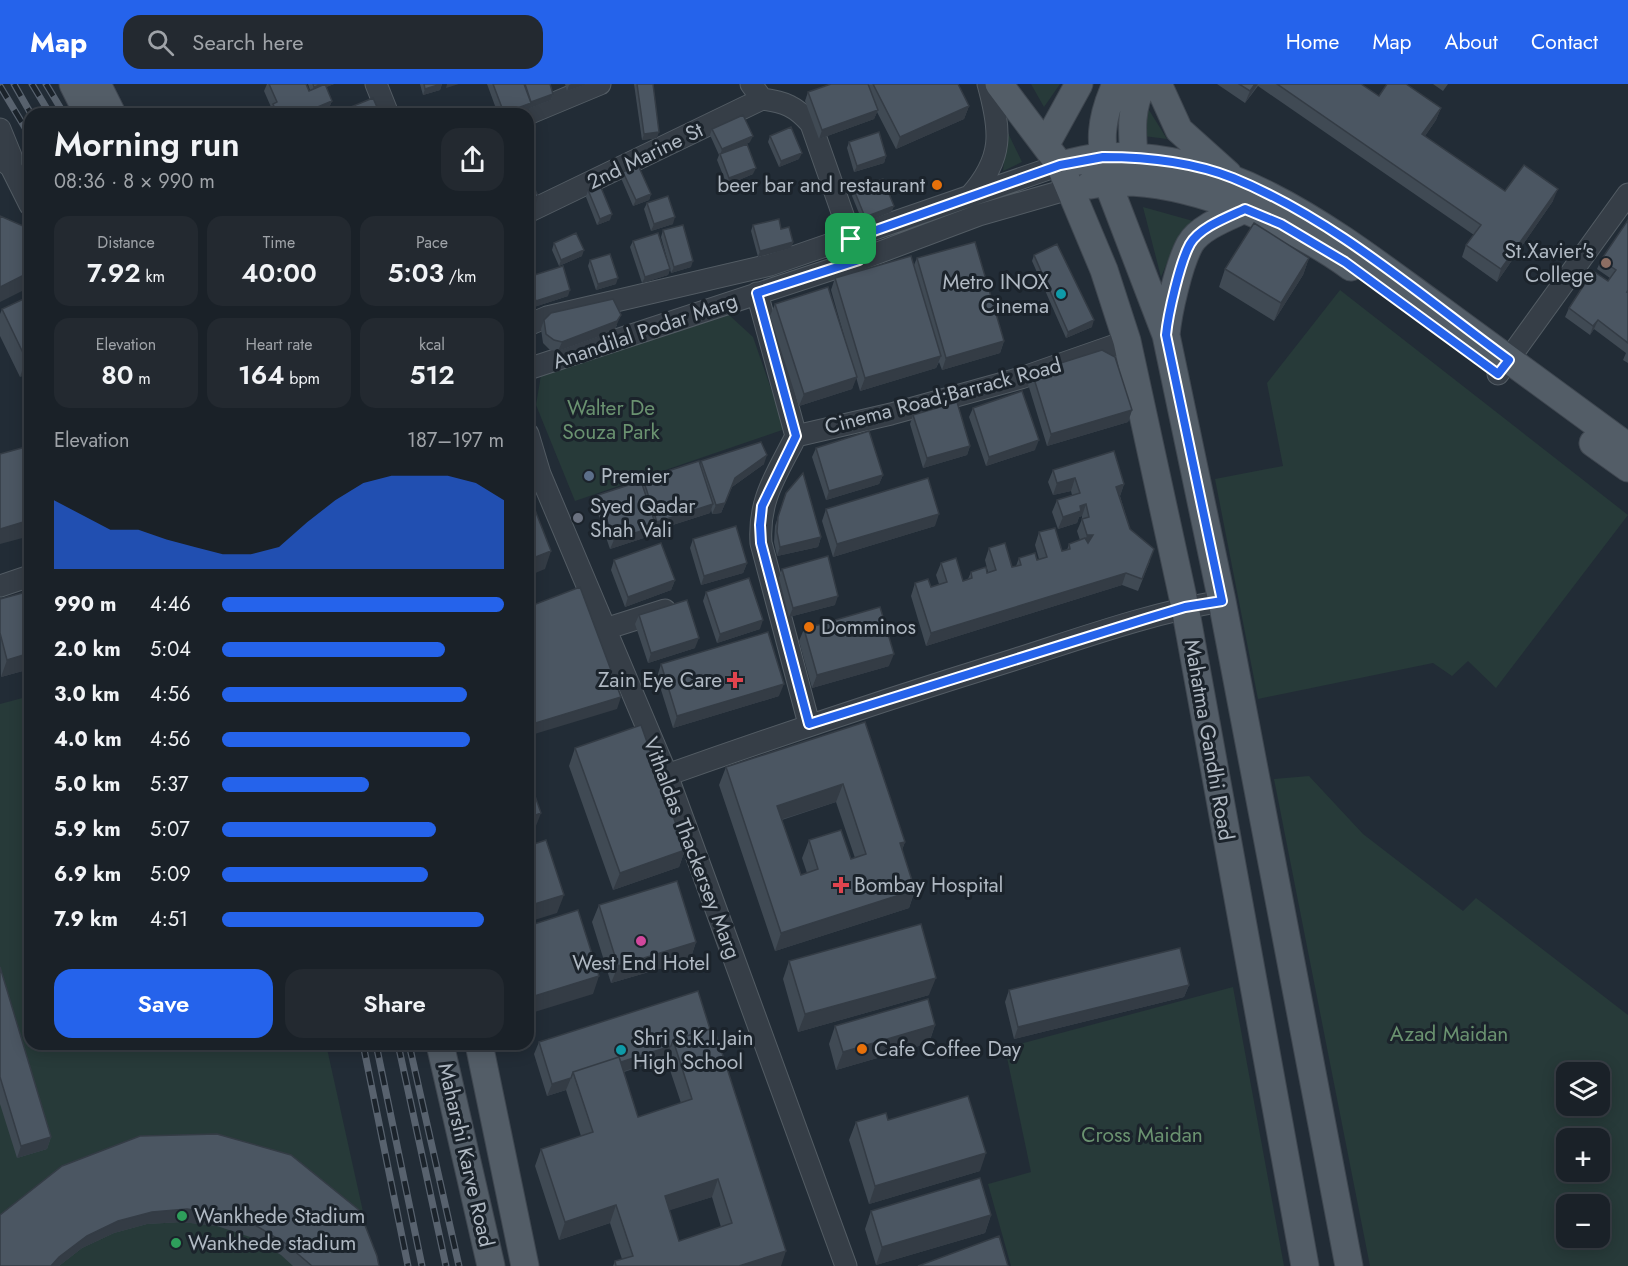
<!DOCTYPE html>
<html lang="en">
<head>
<meta charset="utf-8">
<style>
	:root { --surface:#1a2128; --page:#232930; --text:#f1f3f6; --muted:#9fa3a8; --line:#383e45; --accent:#2563eb }
	body { margin:0; font-family:Jost,sans-serif; background:var(--page); color:var(--text); height:100vh; display:flex; flex-direction:column; font-size:22px; white-space:nowrap }
	* { box-sizing:border-box; margin:0 }
	p { font-size:20px; color:var(--muted) }
	.icon { flex:none; width:33px; height:33px; fill:none; stroke:currentColor; stroke-width:2; stroke-linecap:round; stroke-linejoin:round }
	.map { position:relative; flex:1; overflow:hidden }
	.sheet { position:absolute; left:24px; top:24px; width:510px; height:942px; display:flex; flex-direction:column; background:var(--surface); border-radius:18px; box-shadow:0 3px 15px #0003,0 0 0 2px var(--line) }
	.sheet>* { flex:none }
	.buttons { position:absolute; left:1556px; top:978px; display:grid; gap:12px }
	.buttons a { display:grid; place-items:center; width:54px; height:54px; border-radius:12px; background:var(--surface); box-shadow:0 3px 15px #0003,0 0 0 2px var(--line); font-size:30px }
	.pin { position:absolute; display:grid; place-items:center; width:51px; height:51px; color:#fff; margin:-26px; border-radius:12px; box-shadow:0 3px 9px #0006 }
	.round { display:grid; place-items:center; flex:none; width:63px; height:63px; border-radius:18px; background:var(--page) }
	.overview { display:flex; align-items:center; justify-content:space-between; height:102px; padding:0 30px }
	h1 { font-size:33px; font-weight:600; line-height:45px }
	.figures { display:grid; grid-template-columns:repeat(3,1fr); gap:9px; height:102px; padding:6px 30px }
	.figures div { display:grid; align-content:center; border-radius:15px; background:var(--page); text-align:center }
	.figures b { font-size:26px; font-weight:600 }
	.figures small { font-size:16px; font-weight:400 }
	.figures p { font-size:16px }
	.chart { height:168px; padding:12px 30px }
	.chart p { display:flex; justify-content:space-between }
	.chart svg { width:100%; height:108px; margin-top:6px; fill:var(--accent); opacity:.7 }
	.cta { display:flex; gap:12px; margin-top:auto; padding:12px 30px }
	.cta a { flex:1; height:69px; border-radius:18px; background:var(--accent); color:#fff; font-size:24px; font-weight:600; line-height:69px; text-align:center }
	.cta a+a { background:var(--page); color:var(--text) }
	ul { padding:0 30px; list-style:none; font-size:20px }
	li { display:grid; grid-template-columns:96px 72px 1fr; align-items:center; height:45px }
	li i { height:15px; border-radius:8px; background:var(--accent) }
	header { display:flex; align-items:center; gap:36px; box-sizing:border-box; height:84px; padding:0 30px; background:var(--accent); color:#fff }
	header strong { font-size:28px }
	nav { display:flex; gap:33px; margin-inline-start:auto; font-size:21px }
	.search { width:420px; height:54px; background:var(--page); display:flex; align-items:center; gap:15px; box-sizing:border-box; padding:0 21px; border-radius:18px; color:var(--muted); font-size:22px }
	.map>svg:first-child { display:block }
</style>
</head>
<body>
<header>
<strong>Map</strong>
<div class="search"><svg class="icon" aria-label="search" viewBox="0 0 24 24"><circle cx="10" cy="10" r="6"/><path d="M15 15l6 6"/></svg>Search here</div>
<nav><a>Home</a><a>Map</a><a>About</a><a>Contact</a></nav>
</header>
<div class="map">
<svg width="1628" height="1182" viewBox="0 0 1628 1182">
	<rect width="100%" height="100%" fill="#222c36"/>
	<!-- green -->
	<path fill="#273a39" fill-rule="evenodd" d="M1031,0H1060L1044,23Z
		M1144,18L1167,55L1144,52Z
		M1007,47L1022,78L1003,87Z
		M1143,123L1193,137L1172,167L1161,193Z
		M1340,206L1628,431L1496,604L1468,577L1452,592L1433,579L1258,615L1215,395L1283,382L1267,299Z
		M729,231L753,253L785,345L575,417L536,321L541,291Z
		M30,612V960H326L375,1182H0V620Z
		M1309,692L1363,750L1463,827L1476,814L1628,931V1182H1370L1274,695ZM1566,988H1599V1022H1566ZM1566,1054H1599V1088H1566ZM1566,1120H1599V1154H1566Z
		M1233,903L1284,1182H1011L988,1100L1031,1088L1005,964Z"/>
	<g fill="none" stroke-linecap="round" stroke-linejoin="round">
		<defs>
			<path id="minor" d="M376,0L388,30
				M751,0L762,15C784,18 796,22 811,40L856,168
				M528,30L600,0
				M0,45L11,72V83
				M0,74L11,83L30,121
				M970,112C1004,74 1001,47 988,0
				M528,128L762,15
				M757,209L796,352
				M528,241L547,233L770,181L1060,81
				M528,285L851,179L979,131L1069,105
				M1498,290L1628,110
				M528,350L540,390L667,691L846,1182
				M796,352L891,330L1021,294L1127,257
				M796,352C777,390 758,415 761,459L809,640
				M0,502L30,492
				M605,545L665,526
				M667,691C782,650 897,612 1013,576C1082,554 1151,529 1222,517"/>
			<path id="major" d="M73,0L88,30
				M97,0L112,30
				M999,0L1060,81L1104,186L1127,257L1185,523L1305,1182
				M1116,0C1099,38 1100,57 1107,97L1166,251L1222,517L1349,1182
				M1158,0L1179,46L1228,90
				M1046,60L1079,0
				M1134,73C1132,47 1130,24 1143,0
				M1060,81C1075,78 1090,73 1105,73C1234,66 1339,152 1437,223C1501,270 1564,316 1628,363
				M1090,101C1169,85 1288,137 1351,183
				M1166,251C1168,228 1179,180 1190,160C1200,143 1228,133 1245,125
				M1593,359L1628,384
				M440,960L491,1182
				M479,960L525,1182"/>
		</defs>
		<!-- minor casing -->
		<use href="#minor" stroke="#535c64" stroke-width="23"/>
		<!-- major casing -->
		<use href="#major" stroke="#3f4750" stroke-width="29"/>
		<!-- minor -->
		<use href="#minor" stroke="#363e47" stroke-width="21"/>
		<!-- major -->
		<use href="#major" stroke="#535d67" stroke-width="27"/>
		<defs>
			<path id="rail" d="M14,0L31,30
				M32,0L50,30
				M46,0L64,30
				M0,2L30,52
				M363,960L408,1182
				M376,960L422,1182
				M398,960L446,1182
				M409,960L459,1182"/>
		</defs>
		<!-- rail casing -->
		<use href="#rail" stroke="#58626e" stroke-width="7"/>
		<!-- rail -->
		<use href="#rail" stroke="#1b232b" stroke-width="4.5" stroke-dasharray="14" stroke-linecap="butt"/>
	</g>
	<!-- wall -->
	<path fill="#404a54" fill-rule="evenodd" d="M267,0H306L309,7L310,6L308,0H334L326,3L332,17L328,26L320,30H270L271,23L264,7Z
		M420,0H442L440,6L423,11Z
		M487,0H550L553,10L551,16L530,24L528,29L524,30H498Z
		M565,0H587L567,7Z
		M634,0H653L657,54L642,56Z
		M831,0H958L969,22L964,35L896,65L877,28L874,35L819,55L805,17L808,8Z
		M1217,0H1361L1379,12L1441,24L1436,36L1425,52L1505,107L1553,117L1497,198L1462,173L1466,161L1474,151L1258,2L1245,19Z
		M1433,0H1448L1443,7Z
		M712,45L750,58L737,64L753,90L727,101L717,76L719,71L710,51Z
		M770,52L799,75L779,83L768,58Z
		M849,58L886,72L884,79L854,88L847,64Z
		M623,88L651,110L649,116L633,122L621,94Z
		M588,106L610,136L597,141L586,113Z
		M854,106L894,122L891,128L863,139L852,112Z
		M647,119L673,140L651,147L644,125Z
		M1628,136V279L1623,276L1626,269L1594,245L1590,251L1565,233L1569,224L1608,197L1610,194L1597,185L1601,176Z
		M753,141L781,145L793,158L791,164L758,173L751,147Z
		M663,146L691,183L671,189L661,153Z
		M633,157L670,185L668,191L642,199L630,163Z
		M554,159L582,172L559,182L552,166Z
		M1034,171L1092,243L1066,254L1032,177Z
		M917,174L1004,257L1000,269L942,286L939,278L936,284L860,307L856,293L852,305L799,322L770,232L775,220L854,287L831,206L835,194L914,181Z
		M1309,174L1303,191L1274,237L1219,203L1225,185Z
		M590,176L616,200L596,206L588,182Z
		M528,193L568,212L534,223L532,217L531,221L528,222Z
		M30,212V288L20,293L0,252V230L2,225Z
		M544,236L617,241L614,247L558,267L550,266L543,259L541,245Z
		M1032,288L1132,326L1128,338L1047,362L1028,300Z
		M973,324L1035,366L986,382L969,333Z
		M913,331L970,362L967,371L923,384L910,340Z
		M816,364L883,391L879,400L826,416L812,373Z
		M701,377L764,380L732,403L721,429L712,430L711,425L710,429L654,447L653,451L610,465L595,421L598,411L642,400L643,395L700,381Z
		M1053,386L1124,400L1120,412L1130,445L1150,477L1138,507L1122,501L926,562L911,512L915,499L931,503L939,500L936,491L941,479L963,497L968,495L971,488H988L985,476L989,464L1012,483L1016,482L1019,474L1039,475L1035,461L1039,448L1062,467L1067,466L1069,460L1080,456L1077,447L1082,435V432L1079,433L1077,439L1058,445L1052,428L1057,416L1072,411L1071,407L1053,411L1048,398Z
		M786,409L821,453L818,463L777,472L774,458L775,442Z
		M826,425L935,442L833,473L822,437Z
		M693,455L747,479L743,489L701,501L690,464Z
		M614,476L675,496L671,506L625,523L611,486Z
		M782,485L835,521L789,533L779,494Z
		M30,507V585L1,593L0,515Z
		M706,508L760,545L717,559L703,517Z
		M639,531L695,564L648,579L635,540Z
		M804,545L889,582L812,604L799,557Z
		M661,580L779,612L673,644L657,593Z
		M865,638L905,758L902,766L915,806L909,824L775,867L719,701L726,683ZM836,718L855,774L851,775L809,756L802,774L807,789L801,791L782,736Z
		M575,664L685,766L679,783L613,806L569,682Z
		M599,821L696,858L690,876L611,899L592,838Z
		M789,877L929,911L798,948L783,895Z
		M0,883L51,1053L47,1065L17,1074L0,1020Z
		M1189,901L1184,913L1014,955L1005,918L1009,906Z
		M698,907L781,1182H613L615,1177L622,1175L610,1139L559,1156L535,1082L541,1065L581,1052L566,1006L547,1012L534,970L539,958ZM666,974L681,1019L638,1033L624,988ZM712,1113L721,1143L679,1157L669,1126Z
		M935,941L929,959L836,986L829,960L835,942Z
		M888,1036L980,1087L869,1120L849,1056L856,1038Z
		M140,1052L379,1182H293L281,1171L250,1153L217,1142L182,1138L147,1140L114,1149L82,1164L59,1182H0Z
		M871,1127L991,1131L985,1149L876,1181L865,1145Z"/>
	<!-- shaded-wall -->
	<path fill="#343c45" d="M322,0H334L312,9L314,3Z
		M442,0L440,6L423,11L425,5Z
		M447,0H459L446,4Z
		M571,0H587L567,7L569,1Z
		M1255,0H1258L1245,19L1250,7Z
		M553,10L551,16L530,24L528,29L524,30H504L531,18Z
		M332,17L328,26L320,30H301Z
		M969,22L964,35L896,65L900,53Z
		M1441,24L1436,36L1418,62L1422,50Z
		M878,26L874,35L819,55L822,46Z
		M659,48L657,54L642,56L644,50Z
		M753,52L750,58L720,72L722,65Z
		M802,69L799,75L779,83L781,77Z
		M886,72L884,79L854,88L857,82Z
		M756,84L753,90L727,101L729,94Z
		M1558,105L1553,117L1497,198L1501,185Z
		M651,110L649,116L633,122L636,116Z
		M538,112L536,119L528,122V117Z
		M894,122L891,128L863,139L865,133Z
		M612,130L610,136L597,141L600,135Z
		M675,133L673,140L651,147L654,140Z
		M793,158L791,164L758,173L760,167Z
		M535,163L533,169L528,171V166Z
		M584,166L582,172L559,182L561,176Z
		M1309,174L1303,191L1274,237L1281,219Z
		M693,177L691,183L671,189L674,183Z
		M670,185L668,191L642,199L645,193Z
		M30,188V203L0,218V203Z
		M618,194L616,200L596,206L598,200Z
		M570,206L568,212L534,223L536,217Z
		M533,215L531,221L528,222V217Z
		M621,231L614,247L558,267L562,258Z
		M1094,236L1092,243L1066,254L1068,248Z
		M1598,236L1594,245L1590,251L1593,242Z
		M1004,257L1000,269L942,286L946,274Z
		M941,272L936,284L860,307L865,294Z
		M30,273V288L20,293L26,275Z
		M857,293L852,305L799,322L804,310Z
		M1132,326L1128,338L1047,362L1051,350Z
		M1039,356L1035,366L986,382L989,373Z
		M970,362L967,371L923,384L927,374Z
		M767,371L764,380L732,403L721,429L712,430L716,421L735,394Z
		M883,391L879,400L826,416L829,407Z
		M1075,394L1071,407L1053,411L1057,399Z
		M1124,400L1120,412L1112,415L1116,403Z
		M713,420L710,429L654,447L653,451L610,465L614,456L655,442L657,438Z
		M1086,420L1082,432L1079,433L1077,439L1058,445L1063,433L1080,422Z
		M939,430L935,442L833,473L837,460Z
		M30,436V452L0,460V445Z
		M1087,451H1093L1089,463H1083Z
		M821,453L818,463L777,472L780,463Z
		M551,467L545,485L528,492V476Z
		M747,479L743,489L701,501L704,492Z
		M1126,489L1122,501L926,562L931,549Z
		M675,496L671,506L625,523L628,513Z
		M838,512L835,521L789,533L793,524Z
		M763,536L760,545L717,559L720,550Z
		M699,554L695,564L648,579L651,569Z
		M30,569V585L1,593L7,576Z
		M894,570L889,582L812,604L817,591Z
		M784,600L779,612L673,644L677,632Z
		M621,613L617,625L528,652V644L529,641Z
		M843,700L836,718L770,739L777,722Z
		M541,729L534,747L528,749V734Z
		M905,758L898,775L900,759Z
		M685,766L679,783L613,806L620,789Z
		M915,806L909,824L775,867L781,849Z
		M564,811L557,829L528,838V822Z
		M696,858L690,876L611,899L618,882Z
		M599,892L593,910L528,930V914Z
		M936,894L929,911L798,948L805,930Z
		M1189,901L1184,913L1014,955L1018,943Z
		M935,941L929,959L836,986L843,968Z
		M671,962L666,974L577,1002L574,992Z
		M571,994L566,1006L547,1012L552,1000Z
		M51,1053L47,1065L17,1074L21,1062Z
		M986,1069L980,1087L869,1120L875,1102Z
		M718,1095L712,1113L658,1130L665,1112Z
		M616,1121L610,1139L559,1156L565,1138Z
		M187,1125L221,1130L217,1142L182,1138L147,1140L114,1149L82,1164L59,1182H51L59,1173L87,1152L118,1137L152,1128Z
		M991,1131L985,1149L876,1181L882,1163Z
		M786,1167L781,1182H739Z"/>
	<!-- building -->
	<path fill="#4b5662" stroke="#343c45" stroke-width="1.5" fill-rule="evenodd" d="M269,0H306L309,7L325,0L332,17L301,30H277L273,20L277,18Z
		M313,0H322L314,3Z
		M424,0H441L425,5Z
		M493,0H524L531,19L504,29Z
		M525,0H550L553,10L531,18Z
		M637,0H653L659,48L644,50Z
		M831,0H868L878,26L822,46L808,8Z
		M873,0H958L969,22L900,53Z
		M1239,0H1255L1250,7Z
		M1277,0H1361L1379,12L1387,0H1406L1441,24L1422,50L1505,107L1524,81L1558,105L1501,185L1466,161L1481,141Z
		M373,14L380,30H337L336,29Z
		M743,31L753,52L722,65L712,45Z
		M791,43L802,69L781,77L770,52Z
		M879,48L886,72L857,82L849,58Z
		M747,60L756,84L729,94L720,70Z
		M638,81L651,110L636,116L623,88Z
		M528,91L538,112L528,117Z
		M883,95L894,122L865,133L854,106Z
		M600,101L612,130L600,135L588,106Z
		M668,112L675,133L654,140L647,119Z
		M0,132L30,145V188L0,203Z
		M779,135L781,145L789,143L793,158L760,167L753,141Z
		M1628,136V206L1627,208H1628V259L1598,236L1593,242L1569,224L1593,187L1608,197L1616,186L1601,176Z
		M1254,139L1309,174L1281,219L1225,185Z
		M683,141L693,177L674,183L663,146Z
		M528,149L535,163L528,166Z
		M576,149L584,166L561,176L554,159Z
		M658,149L670,185L645,193L633,157Z
		M975,158L1004,257L946,274L917,174Z
		M1057,160L1094,236L1068,248L1034,171Z
		M610,170L618,194L598,200L590,176Z
		M911,172L941,272L865,294L835,194Z
		M563,182L570,206L536,217L528,193Z
		M528,200L533,215L528,217Z
		M828,203L857,293L804,310L775,220Z
		M30,212V273L26,275L2,225Z
		M613,215L621,231L617,237L562,258L554,256L546,250L544,236L551,229Z
		M1102,266L1115,273L1132,326L1051,350L1032,288Z
		M1022,307L1039,356L989,373L973,324Z
		M957,318L970,362L927,374L913,331Z
		M869,347L883,391L829,407L816,364Z
		M761,358L767,371L735,394L725,419L716,421L701,377Z
		M29,362L30,366V436L0,445V370Z
		M1114,367L1124,400L1116,403L1130,445L1154,465L1142,495L1126,489L931,549L915,499L928,495L931,503L947,498L941,479L956,474L963,497L972,494L971,488L986,483L987,489L996,486L989,464L1005,459L1012,483L1021,481L1019,474L1035,469L1037,476L1047,473L1039,448L1055,444L1062,467L1070,465L1069,460L1085,454L1088,459L1093,451H1087L1082,435L1089,433L1086,420L1080,422L1081,427L1063,433L1057,416L1080,409L1075,394L1057,399L1053,386Z
		M699,377L713,420L657,438L643,395Z
		M803,389L821,453L780,463L777,448L778,433L786,409Z
		M928,394L939,430L837,460L826,425Z
		M641,397L656,442L614,456L598,411Z
		M528,408L551,467L528,476Z
		M736,442L747,479L704,492L693,455Z
		M661,459L675,496L628,513L614,476Z
		M828,472L838,512L793,524L782,485Z
		M749,494L763,536L720,550L706,508Z
		M580,503L621,613L529,641L528,638V523Z
		M30,507V569L7,576L0,549V515Z
		M687,516L699,554L651,569L639,531Z
		M880,523L894,570L817,591L804,545Z
		M768,548L784,600L677,632L661,580Z
		M865,638L905,758L900,759L915,806L781,849L726,683ZM843,700L866,770L851,775L841,746L809,756L818,785L801,791L777,722Z
		M641,641L685,766L620,789L575,664Z
		M528,692L541,729L528,734Z
		M546,756L564,811L528,822V762Z
		M677,797L696,858L618,882L599,821Z
		M578,826L599,892L528,914V842Z
		M921,840L936,894L805,930L789,877Z
		M1180,864L1189,901L1018,943L1009,906Z
		M0,883L51,1053L21,1062L0,993Z
		M698,907L710,945L673,956L671,962L621,978L619,973L573,988L571,994L552,1000L539,958Z
		M928,915L935,941L843,968L835,942Z
		M714,944L786,1167L739,1182H616L615,1177L633,1172L616,1121L565,1138L541,1065L593,1048L573,988L619,973L638,1033L692,1015L673,956ZM718,1095L732,1139L679,1157L665,1112Z
		M968,1012L986,1069L875,1102L856,1038L886,1029L888,1036Z
		M217,1050L291,1071L359,1126L377,1172L379,1182H312L285,1159L255,1141L221,1130L187,1125L152,1128L118,1137L87,1152L59,1173L51,1182H0V1131L62,1082L140,1052Z
		M980,1094L991,1131L882,1163L871,1127Z
		M999,1152L1008,1182H918Z"/>
	<g fill="none" stroke-linecap="round" stroke-linejoin="round">
		<defs>
			<path id="route" d="M1103,73C1147,73 1193,78 1233,94C1334,135 1421,212 1509,276L1498,290L1345,178L1281,140L1245,125C1228,133 1200,143 1190,160C1180,178 1168,230 1166,251L1222,517L1185,523L1142,536L809,640L761,459L760,441L762,422L796,352L757,209L859,176L851,155L1060,81Z"/>
		</defs>
		<!-- route casing -->
		<use href="#route" stroke="#fff" stroke-width="12"/>
		<!-- route -->
		<use href="#route" stroke="#2563eb" stroke-width="8"/>
	</g>
	<!-- markers -->
	<g fill="#e8710a" stroke="#1b232b" stroke-width="2">
		<circle cx="937" cy="101" r="6"/>
		<circle cx="809" cy="543" r="6"/>
		<circle cx="862" cy="965" r="6"/>
	</g>
	<circle fill="#8d6e63" stroke="#1b232b" stroke-width="2" cx="1606" cy="179" r="6"/>
	<g fill="#0f9aa8" stroke="#1b232b" stroke-width="2">
		<circle cx="1061" cy="210" r="6"/>
		<circle cx="621" cy="966" r="6"/>
	</g>
	<circle fill="#5c6f8a" stroke="#1b232b" stroke-width="2" cx="589" cy="392" r="6"/>
	<circle fill="#6b7280" stroke="#1b232b" stroke-width="2" cx="578" cy="434" r="6"/>
	<g fill="#e0444e" stroke="#1b232b" stroke-width="2">
		<path d="M732 587h6v6h6v6h-6v6h-6v-6h-6v-6h6z"/>
		<path d="M838 792h6v6h6v6h-6v6h-6v-6h-6v-6h6z"/>
	</g>
	<circle fill="#d1479c" stroke="#1b232b" stroke-width="2" cx="641" cy="857" r="6"/>
	<g fill="#2e9e5b" stroke="#1b232b" stroke-width="2">
		<circle cx="182" cy="1132" r="6"/>
		<circle cx="176" cy="1159" r="6"/>
	</g>
	<g text-anchor="middle" dominant-baseline="central" stroke-width="6" stroke-linejoin="round" paint-order="stroke">
		<!-- street labels -->
		<g font-size="21" fill="#b0b9c3" stroke="#1b232b">
			<text transform="translate(645 72) rotate(-26)">2nd Marine St</text>
			<text transform="translate(645 247) rotate(-19)">Anandilal Podar Marg</text>
			<text transform="translate(943 312) rotate(-15)">Cinema Road;Barrack Road</text>
			<text transform="translate(1209 656) rotate(80)">Mahatma Gandhi Road</text>
			<text transform="translate(692 764) rotate(69)">Vithaldas Thackersey Marg</text>
			<text transform="translate(466 1071) rotate(77)">Maharshi Karve Road</text>
		</g>
		<!-- poi labels -->
		<g font-size="21" fill="#b0b9c3" stroke="#1b232b" text-anchor="start">
			<text x="925" y="101" text-anchor="end">beer bar and restaurant</text>
			<text x="1594" y="167" text-anchor="end">St.Xavier's<tspan x="1594" dy="24">College</tspan></text>
			<text x="1049" y="198" text-anchor="end">Metro INOX<tspan x="1049" dy="24">Cinema</tspan></text>
			<text x="601" y="392">Premier</text>
			<text x="590" y="422">Syed Qadar<tspan x="590" dy="24">Shah Vali</tspan></text>
			<text x="821" y="543">Domminos</text>
			<text x="722" y="596" text-anchor="end">Zain Eye Care</text>
			<text x="854" y="801">Bombay Hospital</text>
			<text x="641" y="879" text-anchor="middle">West End Hotel</text>
			<text x="633" y="954">Shri S.K.I.Jain<tspan x="633" dy="24">High School</tspan></text>
			<text x="874" y="965">Cafe Coffee Day</text>
			<text x="194" y="1132">Wankhede Stadium</text>
			<text x="188" y="1159">Wankhede stadium</text>
		</g>
		<!-- park labels -->
		<g font-size="21" fill="#6a9270" stroke="#1b232b">
			<text x="611" y="324">Walter De<tspan x="611" dy="24">Souza Park</tspan></text>
			<text x="1449" y="950">Azad Maidan</text>
			<text x="1142" y="1051">Cross Maidan</text>
		</g>
	</g>
</svg>
<div class="buttons">
<a><svg class="icon" aria-label="layers" viewBox="0 0 24 24"><path d="M12 4l9 5-9 5-9-5zM3 14l9 5 9-5"/></svg></a>
<a>+</a>
<a>−</a>
</div>
<div class="pin" style="left:851px;top:155px;background:#1e9e55"><svg class="icon" aria-label="arrive" viewBox="0 0 24 24"><path d="M6 21V4h12l-3 4 3 4H6"/></svg></div>
<section class="sheet">
<div class="overview"><div><h1>Morning run</h1><p>08:36 · 8 × 990 m</p></div><a class="round"><svg class="icon" aria-label="share" viewBox="0 0 24 24"><path d="M12 15V3M7 8l5-5 5 5M5 13v7h14v-7"/></svg></a></div>
<div class="figures">
<div><p>Distance</p><b>7.92<small> km</small></b></div>
<div><p>Time</p><b>40:00</b></div>
<div><p>Pace</p><b>5:03<small> /km</small></b></div>
</div>
<div class="figures">
<div><p>Elevation</p><b>80<small> m</small></b></div>
<div><p>Heart rate</p><b>164<small> bpm</small></b></div>
<div><p>kcal</p><b>512</b></div>
</div>
<div class="chart"><p><span>Elevation</span>187–197 m</p>
<svg viewBox="0 0 160 44" preserveAspectRatio="none"><path d="M0 44V16L10 22L20 28L30 28L40 32L50 35L60 38L70 38L80 35L90 25L100 16L110 9L120 6L130 6L140 6L150 9L160 16V44z"/></svg>
</div>
<ul>
<li><b>990 m</b>4:46<i style="width:100%"></i></li>
<li><b>2.0 km</b>5:04<i style="width:79%"></i></li>
<li><b>3.0 km</b>4:56<i style="width:87%"></i></li>
<li><b>4.0 km</b>4:56<i style="width:88%"></i></li>
<li><b>5.0 km</b>5:37<i style="width:52%"></i></li>
<li><b>5.9 km</b>5:07<i style="width:76%"></i></li>
<li><b>6.9 km</b>5:09<i style="width:73%"></i></li>
<li><b>7.9 km</b>4:51<i style="width:93%"></i></li>
</ul>
<div class="cta"><a>Save</a><a>Share</a></div>
</section>
</div>
</body>
</html>
